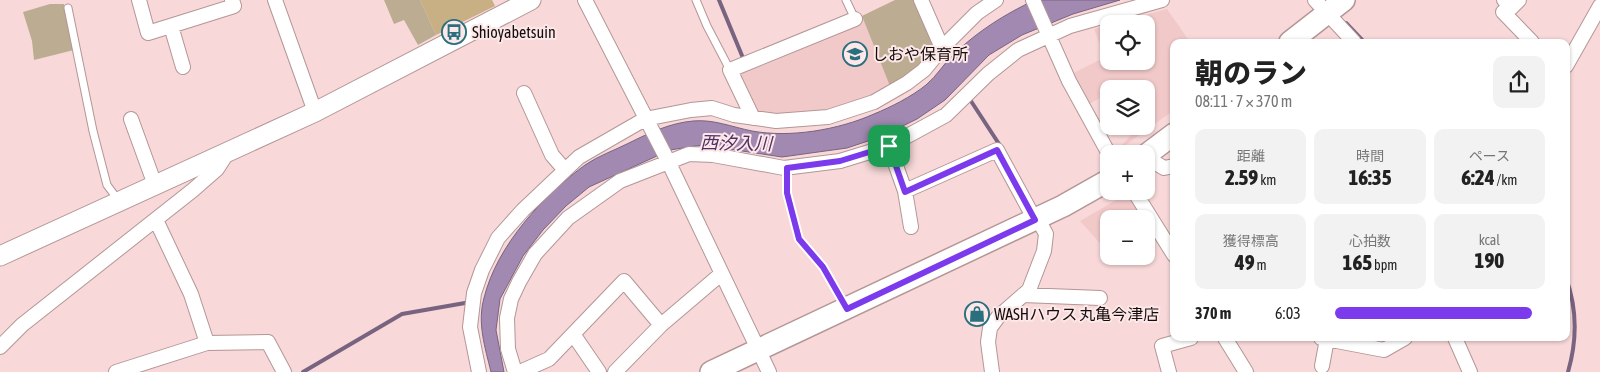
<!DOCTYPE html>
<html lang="ja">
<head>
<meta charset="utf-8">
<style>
	:root { --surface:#fff; --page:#f2f2f2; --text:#222; --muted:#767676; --accent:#7c3aed }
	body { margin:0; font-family:"Asap Condensed","Noto Sans JP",sans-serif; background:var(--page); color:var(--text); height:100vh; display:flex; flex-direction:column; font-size:19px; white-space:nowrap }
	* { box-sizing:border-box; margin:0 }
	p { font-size:16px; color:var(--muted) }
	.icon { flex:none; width:28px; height:28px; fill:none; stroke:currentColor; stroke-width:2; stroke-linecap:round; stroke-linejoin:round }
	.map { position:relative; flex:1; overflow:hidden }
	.drawer { position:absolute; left:1170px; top:39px; width:400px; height:302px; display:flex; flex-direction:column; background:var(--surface); border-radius:10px; box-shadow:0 1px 4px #0004 }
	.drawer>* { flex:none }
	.fabs { position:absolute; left:1100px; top:15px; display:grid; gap:10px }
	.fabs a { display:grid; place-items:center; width:55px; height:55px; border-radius:10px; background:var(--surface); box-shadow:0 1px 4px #0004; font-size:25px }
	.pin { position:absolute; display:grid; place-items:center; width:42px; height:42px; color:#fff; margin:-21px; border-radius:10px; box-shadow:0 2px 8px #0006 }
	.round { display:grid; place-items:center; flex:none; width:52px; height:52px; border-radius:10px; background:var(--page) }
	.summary { display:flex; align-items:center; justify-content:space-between; height:85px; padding:0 25px }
	h1 { font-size:28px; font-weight:800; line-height:38px }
	.stats { display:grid; grid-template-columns:repeat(3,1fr); gap:8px; height:85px; padding:5px 25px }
	.stats div { display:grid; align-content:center; border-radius:10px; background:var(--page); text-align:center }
	.stats b { font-size:21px; font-weight:800 }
	.stats small { font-size:14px; font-weight:400 }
	.stats p { font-size:14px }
	ul { padding:0 25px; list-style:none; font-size:16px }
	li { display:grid; grid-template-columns:80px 60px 1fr; align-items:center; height:38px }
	li i { height:12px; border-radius:6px; background:var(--accent) }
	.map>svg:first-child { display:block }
</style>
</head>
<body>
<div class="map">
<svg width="1600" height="372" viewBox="0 0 1600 372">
	<rect width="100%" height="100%" fill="#f8d8d8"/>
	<!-- built -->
	<path fill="#f2c9c9" d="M895,0L905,77L873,96L818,114L767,115L756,112L739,77V71L863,20L862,16Z
		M1167,9L1190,42H1174V110L1116,152L1139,126H1146V89H1131L1127,83L1117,89H1109V93L1089,104L1072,74L1105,57L1094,29L1109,25V61H1146V24H1112Z
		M1130,192L1146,219H1109V248L1106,250L1080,221Z"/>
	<!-- green -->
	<path fill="#bcac91" d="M384,0H420L436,35L418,45L404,20L394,24Z
		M895,0H916L934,47C922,64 908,75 890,86L862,16Z
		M50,4H64L74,50L34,60L32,41L23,12Z"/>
	<!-- forest -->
	<path fill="#c8af84" d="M420,0H492L495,6L436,35Z"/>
	<!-- water -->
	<path fill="#a289b2" stroke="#786480" d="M1035,0H1120L1073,14L1022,35L989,55L945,100L917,119L880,137L847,148L782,157L702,145L670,150L589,187L566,206L543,230L523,256L500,299L496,330L504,372H491C485,347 477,323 484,298C497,245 543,196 585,165C598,156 615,150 629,143C649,133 670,123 693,121C713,119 732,127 752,131C790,138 838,130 874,114C891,107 911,97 926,85C937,76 944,63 954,54C978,31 1005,14 1035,0Z"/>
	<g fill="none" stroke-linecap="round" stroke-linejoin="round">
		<!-- stream -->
		<path stroke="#786480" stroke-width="4" d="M719,0L743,58
			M1346,23L1364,42
			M969,98L1001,147
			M1566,278C1577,308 1577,341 1568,372
			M303,372L402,314L465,303"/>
		<defs>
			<path id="lane" d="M696,0L707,26L730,70
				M846,0L855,19
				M68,8L93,131L107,185L119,201
				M787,168V193L799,239L823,267L846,306"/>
			<path id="street" d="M139,0L148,33L234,6L232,0
				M275,0L315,112
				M585,0L668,161L769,372
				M921,0L942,48
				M1033,0L1069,81L1109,154
				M1315,0L1354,42
				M1504,0L1511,8L1519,0
				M1503,12L1532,42
				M171,26L183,67
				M1566,66L1600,6
				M524,93L552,155L564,169
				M753,118L730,70L855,19
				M131,119L155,185
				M889,146L905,191L997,150L1035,220
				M1146,157L1164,168L1174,166
				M905,191L911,227
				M1134,191L1174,255
				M156,220L191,294L207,343L268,342L284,372
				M1023,295L1100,298
				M573,334L599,372
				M1225,338L1246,372
				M1321,338L1384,350L1405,338
				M1455,338L1470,372
				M0,347L22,325L193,190L217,169L228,152
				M1322,366L1327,339
				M116,372L207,343
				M479,372L470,327L474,293L482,270L498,238L523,210L579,157L645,119L691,110L712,108L734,115L776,121L828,117L874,102L907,83L924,70L942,48L977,13L996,0
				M515,372L508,349L507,318L511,299L519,282L535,254L568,218L620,181L689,154L713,155L784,168L840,161L889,146L946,115L988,74L1018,50L1070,26L1162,0
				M520,372L549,359L624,281L661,325L721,274
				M615,372L661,325
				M992,372L988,342L990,328L998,317L1029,290L1044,251L1046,234L1038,219
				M1169,372L1162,346L1191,338"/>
			<path id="secondary" d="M0,256L315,112L531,0"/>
			<path id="primary" d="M1290,42L1344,0
				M1146,155L1174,134
				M711,372L1063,206L1109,180"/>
		</defs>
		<!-- lane casing -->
		<use href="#lane" stroke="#b49696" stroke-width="9"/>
		<!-- street casing -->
		<use href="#street" stroke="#b49696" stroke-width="16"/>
		<!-- secondary casing -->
		<use href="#secondary" stroke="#b49696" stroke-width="21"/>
		<!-- primary casing -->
		<use href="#primary" stroke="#b49696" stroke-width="24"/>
		<!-- lane -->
		<use href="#lane" stroke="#fff" stroke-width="7"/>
		<!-- street -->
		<use href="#street" stroke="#fff" stroke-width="14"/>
		<!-- secondary -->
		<use href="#secondary" stroke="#fff" stroke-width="19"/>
		<!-- primary -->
		<use href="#primary" stroke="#fff" stroke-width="21"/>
	</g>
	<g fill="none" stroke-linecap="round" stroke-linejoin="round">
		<defs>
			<path id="route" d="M889,146L905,192L997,150L1035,220L847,309L823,267L799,239L787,193V168L840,161Z"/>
		</defs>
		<!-- route casing -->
		<use href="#route" stroke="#fff" stroke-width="10"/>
		<!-- route -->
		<use href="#route" stroke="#7c3aed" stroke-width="6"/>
	</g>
	<!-- icons -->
	<defs>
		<symbol id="bus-ring" viewBox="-11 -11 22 22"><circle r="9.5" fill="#fce8e8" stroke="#296f7e" stroke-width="1.5"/><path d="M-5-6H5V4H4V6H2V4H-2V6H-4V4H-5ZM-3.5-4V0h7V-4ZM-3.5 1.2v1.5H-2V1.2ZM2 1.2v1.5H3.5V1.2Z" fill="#296f7e"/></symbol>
		<symbol id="school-ring" viewBox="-11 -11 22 22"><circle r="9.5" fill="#fce8e8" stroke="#296f7e" stroke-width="1.5"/><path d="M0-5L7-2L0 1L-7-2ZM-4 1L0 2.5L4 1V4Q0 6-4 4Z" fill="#296f7e"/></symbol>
		<symbol id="shop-ring" viewBox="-11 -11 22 22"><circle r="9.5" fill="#fce8e8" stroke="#296f7e" stroke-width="1.5"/><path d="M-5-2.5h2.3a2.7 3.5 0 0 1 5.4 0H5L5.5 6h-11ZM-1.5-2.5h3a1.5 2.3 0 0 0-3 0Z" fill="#296f7e"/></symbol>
	</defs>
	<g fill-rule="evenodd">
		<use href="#bus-ring" x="440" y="18" width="28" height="28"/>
		<use href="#school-ring" x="841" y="40" width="28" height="28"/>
		<use href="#shop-ring" x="963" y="300" width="28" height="28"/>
	</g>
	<g text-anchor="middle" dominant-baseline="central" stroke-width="4" stroke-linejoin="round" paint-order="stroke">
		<!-- poi labels -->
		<g font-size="16" fill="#160c0c" stroke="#fce8e8" text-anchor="start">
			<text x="472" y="32">Shioyabetsuin</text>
			<text x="872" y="54">しおや保育所</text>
			<text x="994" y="314">WASHハウス 丸亀今津店</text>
		</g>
		<!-- water labels -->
		<g font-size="18" font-style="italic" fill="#512f64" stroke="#fce8e8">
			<text transform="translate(736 143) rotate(1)">西汐入川</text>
		</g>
	</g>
</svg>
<div class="fabs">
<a><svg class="icon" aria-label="locate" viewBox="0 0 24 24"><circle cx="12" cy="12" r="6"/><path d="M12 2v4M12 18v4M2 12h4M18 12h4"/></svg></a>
<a><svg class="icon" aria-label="layers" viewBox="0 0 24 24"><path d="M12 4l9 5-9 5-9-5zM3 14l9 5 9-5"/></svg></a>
<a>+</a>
<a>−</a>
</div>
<div class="pin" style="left:889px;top:146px;background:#1e9e55"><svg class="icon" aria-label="arrive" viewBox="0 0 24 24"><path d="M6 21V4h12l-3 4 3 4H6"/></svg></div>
<section class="drawer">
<div class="summary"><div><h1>朝のラン</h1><p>08:11 · 7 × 370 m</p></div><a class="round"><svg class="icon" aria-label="share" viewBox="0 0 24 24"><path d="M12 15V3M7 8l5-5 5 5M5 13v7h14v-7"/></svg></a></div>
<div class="stats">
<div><p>距離</p><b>2.59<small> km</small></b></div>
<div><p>時間</p><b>16:35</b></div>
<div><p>ペース</p><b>6:24<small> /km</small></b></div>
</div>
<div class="stats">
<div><p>獲得標高</p><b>49<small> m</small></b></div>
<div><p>心拍数</p><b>165<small> bpm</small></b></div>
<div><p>kcal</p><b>190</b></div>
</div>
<ul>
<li><b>370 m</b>6:03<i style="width:94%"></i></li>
</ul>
</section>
</div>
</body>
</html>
